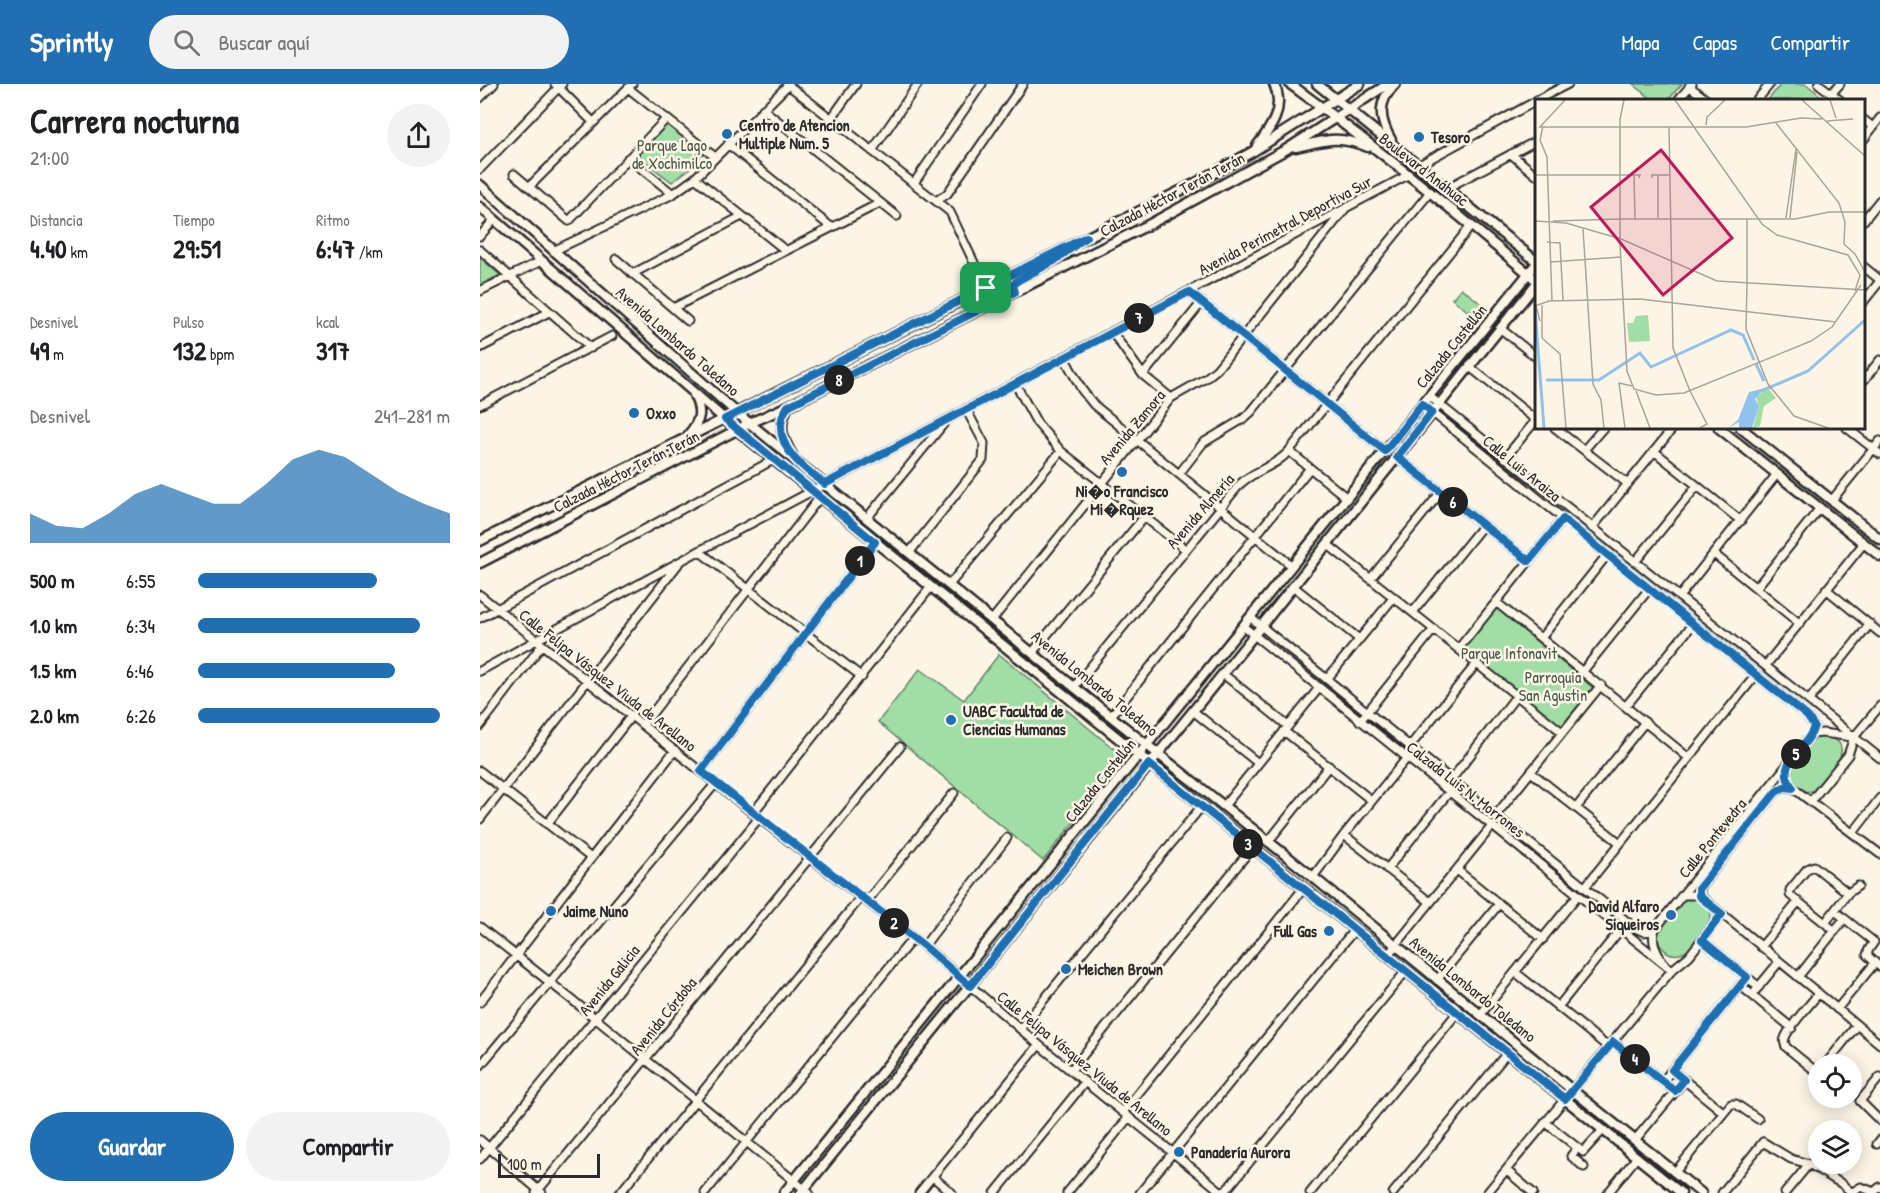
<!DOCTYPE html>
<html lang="es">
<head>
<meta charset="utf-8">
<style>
	:root { --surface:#fff; --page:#f2f2f2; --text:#202124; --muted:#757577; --accent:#1f6fb2 }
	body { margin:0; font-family:"Patrick Hand",sans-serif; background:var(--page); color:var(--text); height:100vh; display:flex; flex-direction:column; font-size:22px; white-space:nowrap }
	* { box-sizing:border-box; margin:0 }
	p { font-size:20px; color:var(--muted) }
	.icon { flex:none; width:33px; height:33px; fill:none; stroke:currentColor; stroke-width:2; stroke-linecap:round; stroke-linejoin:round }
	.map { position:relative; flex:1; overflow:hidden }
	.side { display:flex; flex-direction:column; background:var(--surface); width:480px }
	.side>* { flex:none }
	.controls { position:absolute; left:1328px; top:970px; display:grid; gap:12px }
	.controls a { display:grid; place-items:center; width:54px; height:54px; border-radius:50%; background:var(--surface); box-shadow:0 3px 15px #0003; font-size:30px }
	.scale { position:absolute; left:18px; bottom:15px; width:102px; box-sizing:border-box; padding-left:6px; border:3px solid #2b2b2b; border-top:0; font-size:16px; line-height:21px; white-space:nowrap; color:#2b2b2b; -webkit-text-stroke:4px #fcf5e5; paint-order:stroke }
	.pin { position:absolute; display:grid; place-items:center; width:51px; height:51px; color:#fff; margin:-26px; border-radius:12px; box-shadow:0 3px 9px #0006 }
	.km { position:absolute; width:30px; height:30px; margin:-15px; border-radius:50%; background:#222; color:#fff; font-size:16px; line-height:30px; text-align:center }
	.round { display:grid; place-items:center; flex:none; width:63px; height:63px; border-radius:32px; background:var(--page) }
	.headline { display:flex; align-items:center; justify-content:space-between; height:102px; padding:0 30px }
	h1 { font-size:33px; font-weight:700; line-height:45px }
	.figures { display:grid; grid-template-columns:repeat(3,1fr); gap:9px; height:102px; padding:6px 30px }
	.figures div { display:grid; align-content:center }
	.figures b { font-size:26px; font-weight:700 }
	.figures small { font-size:16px; font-weight:400 }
	.figures p { font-size:16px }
	.chart { height:168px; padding:12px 30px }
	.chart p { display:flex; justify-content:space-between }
	.chart svg { width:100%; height:108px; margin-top:6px; fill:var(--accent); opacity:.7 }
	.cta { display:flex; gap:12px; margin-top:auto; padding:12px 30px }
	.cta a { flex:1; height:69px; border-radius:36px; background:var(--accent); color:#fff; font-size:24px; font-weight:700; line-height:69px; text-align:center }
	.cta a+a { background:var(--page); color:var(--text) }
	ul { padding:0 30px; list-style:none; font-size:20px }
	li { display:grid; grid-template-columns:96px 72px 1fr; align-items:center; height:45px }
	li i { height:15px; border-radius:8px; background:var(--accent) }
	header { display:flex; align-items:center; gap:36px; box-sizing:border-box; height:84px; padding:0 30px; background:var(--accent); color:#fff }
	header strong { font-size:28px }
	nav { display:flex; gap:33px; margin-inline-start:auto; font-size:21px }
	.search { width:420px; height:54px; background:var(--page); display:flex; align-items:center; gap:15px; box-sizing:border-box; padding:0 21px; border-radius:33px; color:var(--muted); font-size:22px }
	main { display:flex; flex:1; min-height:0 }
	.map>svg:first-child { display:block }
</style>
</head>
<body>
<header>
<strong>Sprintly</strong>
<div class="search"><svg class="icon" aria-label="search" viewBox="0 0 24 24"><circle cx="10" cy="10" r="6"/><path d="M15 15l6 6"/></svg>Buscar aquí</div>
<nav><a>Mapa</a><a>Capas</a><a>Compartir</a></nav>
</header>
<main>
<section class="side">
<div class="headline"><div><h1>Carrera nocturna</h1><p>21:00</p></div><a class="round"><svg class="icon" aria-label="share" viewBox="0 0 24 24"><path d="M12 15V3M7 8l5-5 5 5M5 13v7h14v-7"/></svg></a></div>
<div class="figures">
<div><p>Distancia</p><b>4.40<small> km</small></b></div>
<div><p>Tiempo</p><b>29:51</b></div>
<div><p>Ritmo</p><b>6:47<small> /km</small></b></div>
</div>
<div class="figures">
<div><p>Desnivel</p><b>49<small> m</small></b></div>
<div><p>Pulso</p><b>132<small> bpm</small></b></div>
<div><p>kcal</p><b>317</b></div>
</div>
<div class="chart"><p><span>Desnivel</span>241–281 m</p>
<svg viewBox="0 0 160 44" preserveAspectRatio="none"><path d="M0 44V32L10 37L20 38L30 32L40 24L50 20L60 24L70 28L80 28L90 20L100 10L110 6L120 9L130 16L140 23L150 28L160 32V44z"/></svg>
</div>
<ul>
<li><b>500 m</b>6:55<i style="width:71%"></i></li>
<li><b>1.0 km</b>6:34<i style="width:88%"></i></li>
<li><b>1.5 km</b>6:46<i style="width:78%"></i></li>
<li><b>2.0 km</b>6:26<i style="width:96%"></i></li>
</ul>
<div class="cta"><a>Guardar</a><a>Compartir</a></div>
</section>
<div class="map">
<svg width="1400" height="1109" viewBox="0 0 1400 1109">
	<rect width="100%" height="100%" fill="#fcf5e5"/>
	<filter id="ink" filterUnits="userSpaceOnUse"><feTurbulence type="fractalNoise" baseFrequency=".0167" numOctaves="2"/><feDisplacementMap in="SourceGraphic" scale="12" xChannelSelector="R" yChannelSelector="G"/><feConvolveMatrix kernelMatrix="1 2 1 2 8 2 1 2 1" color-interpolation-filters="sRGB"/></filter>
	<g filter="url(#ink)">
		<!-- green -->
		<path fill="#a1dea6" stroke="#668468" stroke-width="1.5" d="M1153,0H1202L1188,16H1173Z
			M1301,0H1326L1346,16H1288Z
			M186,35L224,68L208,86L192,98L153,69Z
			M0,174L20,191L0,201Z
			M981,204L1003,221L994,232L972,215Z
			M1015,523L1113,604L1080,644L981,566Z
			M519,570L645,674L563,777L398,638L440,585L484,616Z
			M1341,651C1370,655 1363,673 1350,691C1346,695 1342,702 1337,705C1334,707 1328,708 1324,707C1317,706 1314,700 1310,695L1311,681L1330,657Z
			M1208,813C1259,814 1212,884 1187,868C1179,863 1177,856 1178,848L1198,820Z"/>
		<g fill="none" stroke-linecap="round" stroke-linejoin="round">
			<defs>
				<path id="minor" d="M75,0L113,38
					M307,0L470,128L506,204
					M1339,0L1360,16
					M1209,2L1227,16
					M148,4L235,73
					M1351,10L1360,0
					M0,14L14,0
					M1057,16L1088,0
					M1198,16L1212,0
					M1277,16L1290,0
					M283,25L417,132
					M351,35L376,0
					M1384,36L1393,43
					M1384,55L1400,34
					M248,60L351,143
					M392,67L438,0
					M1031,70L1056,91
					M148,74L193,110
					M939,81L1056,17
					M0,85L82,0
					M34,90L89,137L186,35
					M215,94L305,166
					M434,99L502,0
					M49,103L152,0
					M967,104L1056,57
					M456,117L467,110L543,0
					M1384,136L1400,116
					M0,152L14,136
					M0,166L111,264
					M73,167L193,110L215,94L309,0
					M136,175L208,237
					M1384,183L1400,196
					M152,190L262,132
					M0,207L61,177
					M709,208L905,367
					M1384,217L1400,197
					M193,224L400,119
					M1021,245L1056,273
					M632,248L663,291L691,314
					M0,264L69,228
					M584,273L602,306L614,321L812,482
					M990,283L1056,336
					M663,291L722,218
					M1384,296L1400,276
					M535,299L557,339L581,367L705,465
					M949,312L1400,674
					M942,320L1327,632L1334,642L1332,650
					M0,321L132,252
					M1075,344L1148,400
					M1367,344L1400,370
					M1104,366L1123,344
					M809,367L867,414
					M1174,367L1261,437
					M917,373L1049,477
					M1025,374L1056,336
					M699,390L723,359L763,335L771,328L950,108
					M1352,416L1400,357
					M387,434L465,338
					M1112,444L1193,344
					M847,460L1082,648
					M219,467L382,593
					M429,469L503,376L504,359L486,325
					M1234,470L1319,539
					M1155,478L1217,402
					M891,494L961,408
					M469,501L581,367
					M813,502L879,555
					M1276,504L1340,424
					M1346,505L1400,549
					M0,511L279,734L444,862L559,961L743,1109
					M1199,513L1297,390
					M1016,518L1209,674
					M933,528L1003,441
					M0,534L295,375
					M771,534L1155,844L1164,848L1175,845
					M512,536L691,314L726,294L737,285L865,125
					M764,543L1192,886
					M1061,554L1127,471
					M979,564L1083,435
					M552,569L664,433
					M1286,581L1384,459
					M0,587L219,467L928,91
					M1103,587L1169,505
					M743,590L808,642
					M847,595L914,513
					M594,603L760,400C775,386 795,383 809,367L991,142
					M1329,616L1390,540
					M1146,622L1213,540
					M713,627L778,679
					M631,632L830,384
					M880,637L954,545
					M163,641L340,413
					M0,642L62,561
					M804,647L891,716
					M1332,650L1343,649L1372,653
					M930,662L997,579
					M1307,682V694L1313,704L1400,770
					M0,687L111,774
					M221,687L395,458
					M1051,688L1140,759
					M971,696L1037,611
					M1331,717L1368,671L1374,653L1400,622
					M744,722L839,604
					M1096,724L1165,638
					M273,729L450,504
					M1016,731L1121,601
					M0,735L199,479
					M67,740L152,631
					M1373,749L1400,714
					M864,751L950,818
					M788,758L849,682
					M907,785L969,708
					M977,786L1063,855
					M833,793L864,751L926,675
					M1105,803L1276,591
					M1203,811H1219L1400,960
					M1219,811L1221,802L1296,708L1304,703L1313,704
					M387,817L474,709
					M1355,827L1394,858L1389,865L1387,871L1400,883
					M1345,839L1368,809L1378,802
					M0,843L115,934L329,1109
					M1355,847L1310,811V806L1327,785L1334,782L1368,809
					M1222,856L1279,903
					M444,862L527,754
					M1281,863L1318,818
					M907,872L1012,742
					M1181,875C1175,866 1171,856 1175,845L1332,650
					M1035,888L1128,963
					M1318,893L1364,835
					M957,896L1019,820
					M1261,902L1312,944
					M1276,906L1299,878
					M0,918L195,666
					M1078,923L1140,846
					M1357,925L1395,879
					M1000,931L1098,811
					M540,945L721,723
					M1133,958L1195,1007
					M1345,981L1377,941
					M0,982L236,699
					M591,986L772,764
					M1192,986L1243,1028
					M1338,989L1306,963C1305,959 1303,958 1305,954C1309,942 1330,921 1338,910
					M1400,993L1380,1017L1400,1037
					M1183,997L1267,893
					M643,1028L823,805
					M1065,1038L1103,1068L1123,1046
					M0,1056L62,1109
					M1155,1056L1205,996
					M1397,1060L1400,1056
					M1097,1064L1091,1072L1104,1083
					M0,1075L279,734
					M1026,1086L1053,1109
					M1195,1088L1251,1020H1256L1278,1035
					M453,1093L472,1109
					M56,1109L420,663
					M140,1109L381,813
					M225,1109L433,854
					M439,1109L559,961
					M515,1109L605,998
					M587,1109L649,1033
					M660,1109L875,845
					M744,1109L926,887
					M830,1109L977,929
					M913,1109L1027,969
					M1007,1109L1192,886L1209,872L1242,830
					M1128,1109L1157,1073
					M1242,1109L1283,1058L1311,1075L1329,1080L1362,1100L1371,1108
					M1305,1109L1329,1080
					M1371,1109L1381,1103L1394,1108L1400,1103"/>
				<path id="major" d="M810,0C895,62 976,128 1056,196
					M837,0L1056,177
					M911,56C899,35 897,18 915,0
					M777,62C792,43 805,24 794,0
					M816,63C847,56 858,51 888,63
					M0,101L257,329L594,603L833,793L1092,1006L1221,1109
					M0,123L257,346L1201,1109
					M535,208L533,202L535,198L587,168
					M308,322C298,342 301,352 312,371
					M1239,344L1400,472
					M1261,344L1400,455
					M209,350C221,336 222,327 214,311
					M0,457L716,99L772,68L880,0
					M0,479L270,339L308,322L672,139L807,65L908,0
					M304,1109L1056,180
					M321,1109L713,627L1056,200"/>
			</defs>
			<!-- minor casing -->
			<use href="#minor" stroke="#2b2b2b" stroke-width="11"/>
			<!-- major casing -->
			<use href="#major" stroke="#2b2b2b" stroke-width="13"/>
			<!-- minor -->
			<use href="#minor" stroke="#fcf5e5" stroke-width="7"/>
			<!-- major -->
			<use href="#major" stroke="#fcf5e5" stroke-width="8"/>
		</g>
	</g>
	<g fill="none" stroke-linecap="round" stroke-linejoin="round" filter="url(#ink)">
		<defs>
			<path id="route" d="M606,153L574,177L537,197L533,201L535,208L308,322C306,326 302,331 302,335C295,364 325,385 345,400L709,208L905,367L942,320L952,328L917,373L1049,477L1083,435L1327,632L1334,642C1329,665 1292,678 1313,704L1304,703L1296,708L1219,804V812L1242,830L1222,856L1267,893L1192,986L1204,996L1195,1007L1133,958L1085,1015L669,680L490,902L444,862L221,687L395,458L245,335Z"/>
		</defs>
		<!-- route casing -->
		<use href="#route" stroke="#fff" stroke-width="12"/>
		<!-- route -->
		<use href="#route" stroke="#1f6fb2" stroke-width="8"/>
	</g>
	<!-- markers -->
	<g fill="#1f6fb2" stroke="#fcf5e5" stroke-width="2">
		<circle cx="247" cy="50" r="6"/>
		<circle cx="939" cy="53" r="6"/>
		<circle cx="154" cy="329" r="6"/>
		<circle cx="642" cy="388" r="6"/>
		<circle cx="471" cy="636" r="6"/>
		<circle cx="71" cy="827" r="6"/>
		<circle cx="1191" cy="831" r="6"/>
		<circle cx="849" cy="847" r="6"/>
		<circle cx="586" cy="885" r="6"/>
		<circle cx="699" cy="1068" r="6"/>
	</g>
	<g text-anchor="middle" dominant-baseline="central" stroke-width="5" stroke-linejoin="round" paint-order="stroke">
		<!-- poi labels -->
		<g font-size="16" font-weight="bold" fill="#2b2b2b" stroke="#fcf5e5" text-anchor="start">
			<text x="259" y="41">Centro de Atencion<tspan x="259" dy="18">Multiple Num. 5</tspan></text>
			<text x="951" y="53">Tesoro</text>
			<text x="166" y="329">Oxxo</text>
			<text x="642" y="407" text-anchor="middle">Ni�o Francisco<tspan x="642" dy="18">Mi�Rquez</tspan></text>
			<text x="483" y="627">UABC Facultad de<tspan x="483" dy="18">Ciencias Humanas</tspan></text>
			<text x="1179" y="822" text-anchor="end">David Alfaro<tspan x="1179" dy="18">Siqueiros</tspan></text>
			<text x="83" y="827">Jaime Nuno</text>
			<text x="837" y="847" text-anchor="end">Full Gas</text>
			<text x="598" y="885">Meichen Brown</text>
			<text x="711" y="1068">Panadería Aurora</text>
		</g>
		<!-- park labels -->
		<g font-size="16" fill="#48584a" stroke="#fcf5e5">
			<text x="192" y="61">Parque Lago<tspan x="192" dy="18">de Xochimilco</tspan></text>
			<text x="1029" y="569">Parque Infonavit</text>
			<text x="1073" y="593">Parroquia<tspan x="1073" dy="18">San Agustin</tspan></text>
		</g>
		<!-- street labels -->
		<g font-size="16" fill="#2b2b2b" stroke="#fcf5e5">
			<text transform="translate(944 85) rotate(38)">Boulevard Anáhuac</text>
			<text transform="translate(692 110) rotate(-28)">Calzada Héctor Terán Terán</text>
			<text transform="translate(805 141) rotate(-28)">Avenida Perimetral Deportiva Sur</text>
			<text transform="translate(198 257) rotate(41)">Avenida Lombardo Toledano</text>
			<text transform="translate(971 262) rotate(-51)">Calzada Castellón</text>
			<text transform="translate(652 343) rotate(-50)">Avenida Zamora</text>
			<text transform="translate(1042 384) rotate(39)">Calle Luis Araiza</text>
			<text transform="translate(146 387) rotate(-27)">Calzada Héctor Terán Terán</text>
			<text transform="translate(720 427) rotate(-49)">Avenida Almería</text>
			<text transform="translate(128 596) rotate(38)">Calle Felipa Vásquez Viuda de Arellano</text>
			<text transform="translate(615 599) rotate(39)">Avenida Lombardo Toledano</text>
			<text transform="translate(620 696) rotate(-51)">Calzada Castellón</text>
			<text transform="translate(986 705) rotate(38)">Calzada Luis N. Morrones</text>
			<text transform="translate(1232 754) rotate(-51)">Calle Pontevedra</text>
			<text transform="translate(129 896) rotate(-51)">Avenida Galicia</text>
			<text transform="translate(993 905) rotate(39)">Avenida Lombardo Toledano</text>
			<text transform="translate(183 932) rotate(-51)">Avenida Córdoba</text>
			<text transform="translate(605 979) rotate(39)">Calle Felipa Vásquez Viuda de Arellano</text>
		</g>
	</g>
	<!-- overview -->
	<g transform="translate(1055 15)">
		<rect width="330" height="330" fill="#fcf5e5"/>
		<path d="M113,216L115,242L94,243L92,224H98L101,217ZM233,289L241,299L229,307L225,327L218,329L224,307L221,298Z" fill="#a1dea6"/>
		<path d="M230,289L220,300L224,307L217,329H204V323L193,329L203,321L214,293Z" fill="#8fc2ec"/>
		<path fill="none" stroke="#8fc2ec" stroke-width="3" d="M0,210L9,329M221,265L229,282M11,281H64L105,254L116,268L196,231L208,236L219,261M226,292L273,272L330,221"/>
		<path fill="none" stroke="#a8a49b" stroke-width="1.5" d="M30,1L5,28H211L266,19L287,20M89,1L85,20V145L92,272L99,290L121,296L149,294L276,242L297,228L326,186M140,1L227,125L242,136L313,156L325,176L320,192M267,1L330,57M295,1L301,19M292,22L318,20M241,24L304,104L310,123L309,145L320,155L330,173M171,26L172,18L190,1M8,27L5,41L12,58L17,202M134,28L138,249L155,292M0,76H105L104,79M99,76L100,120M123,76V119M117,79V76H134M251,119L261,50M255,119L262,53M85,120H260L294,113H330M212,120V184M0,122L31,124L86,140L182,182L330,191M18,122L85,120M48,130L58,285L66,301L69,329M12,143L25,144L28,201M15,163L86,158M212,184L211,230L233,285L259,317L293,329M0,203L5,222M7,206V239M0,207L14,202L105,200L301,223M7,239L25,255L31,329M101,292L115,329M155,292L172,325L165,329M90,329L84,284L97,287"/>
		<path fill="#c2185b" fill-opacity="0.15" stroke="#c2185b" stroke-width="3" d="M126,51L197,139L128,196L56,108Z"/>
		<rect width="330" height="330" fill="none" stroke="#2b2b2b" stroke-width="3"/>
	</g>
</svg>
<div class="controls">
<a><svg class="icon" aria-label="locate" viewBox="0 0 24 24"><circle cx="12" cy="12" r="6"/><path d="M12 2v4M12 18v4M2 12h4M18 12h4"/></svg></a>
<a><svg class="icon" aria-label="layers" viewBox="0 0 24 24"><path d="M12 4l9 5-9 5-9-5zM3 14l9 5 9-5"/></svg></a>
</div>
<div class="scale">100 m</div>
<div class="pin" style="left:506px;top:204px;background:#1e9e55"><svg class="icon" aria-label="arrive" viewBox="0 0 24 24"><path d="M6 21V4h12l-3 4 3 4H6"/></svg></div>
<b class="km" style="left:380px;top:477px">1</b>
<b class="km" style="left:414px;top:839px">2</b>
<b class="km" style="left:768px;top:760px">3</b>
<b class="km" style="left:1155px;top:975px">4</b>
<b class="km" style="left:1316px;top:670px">5</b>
<b class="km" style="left:973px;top:418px">6</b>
<b class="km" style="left:659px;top:234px">7</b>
<b class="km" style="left:359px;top:296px">8</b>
</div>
</main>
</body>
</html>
